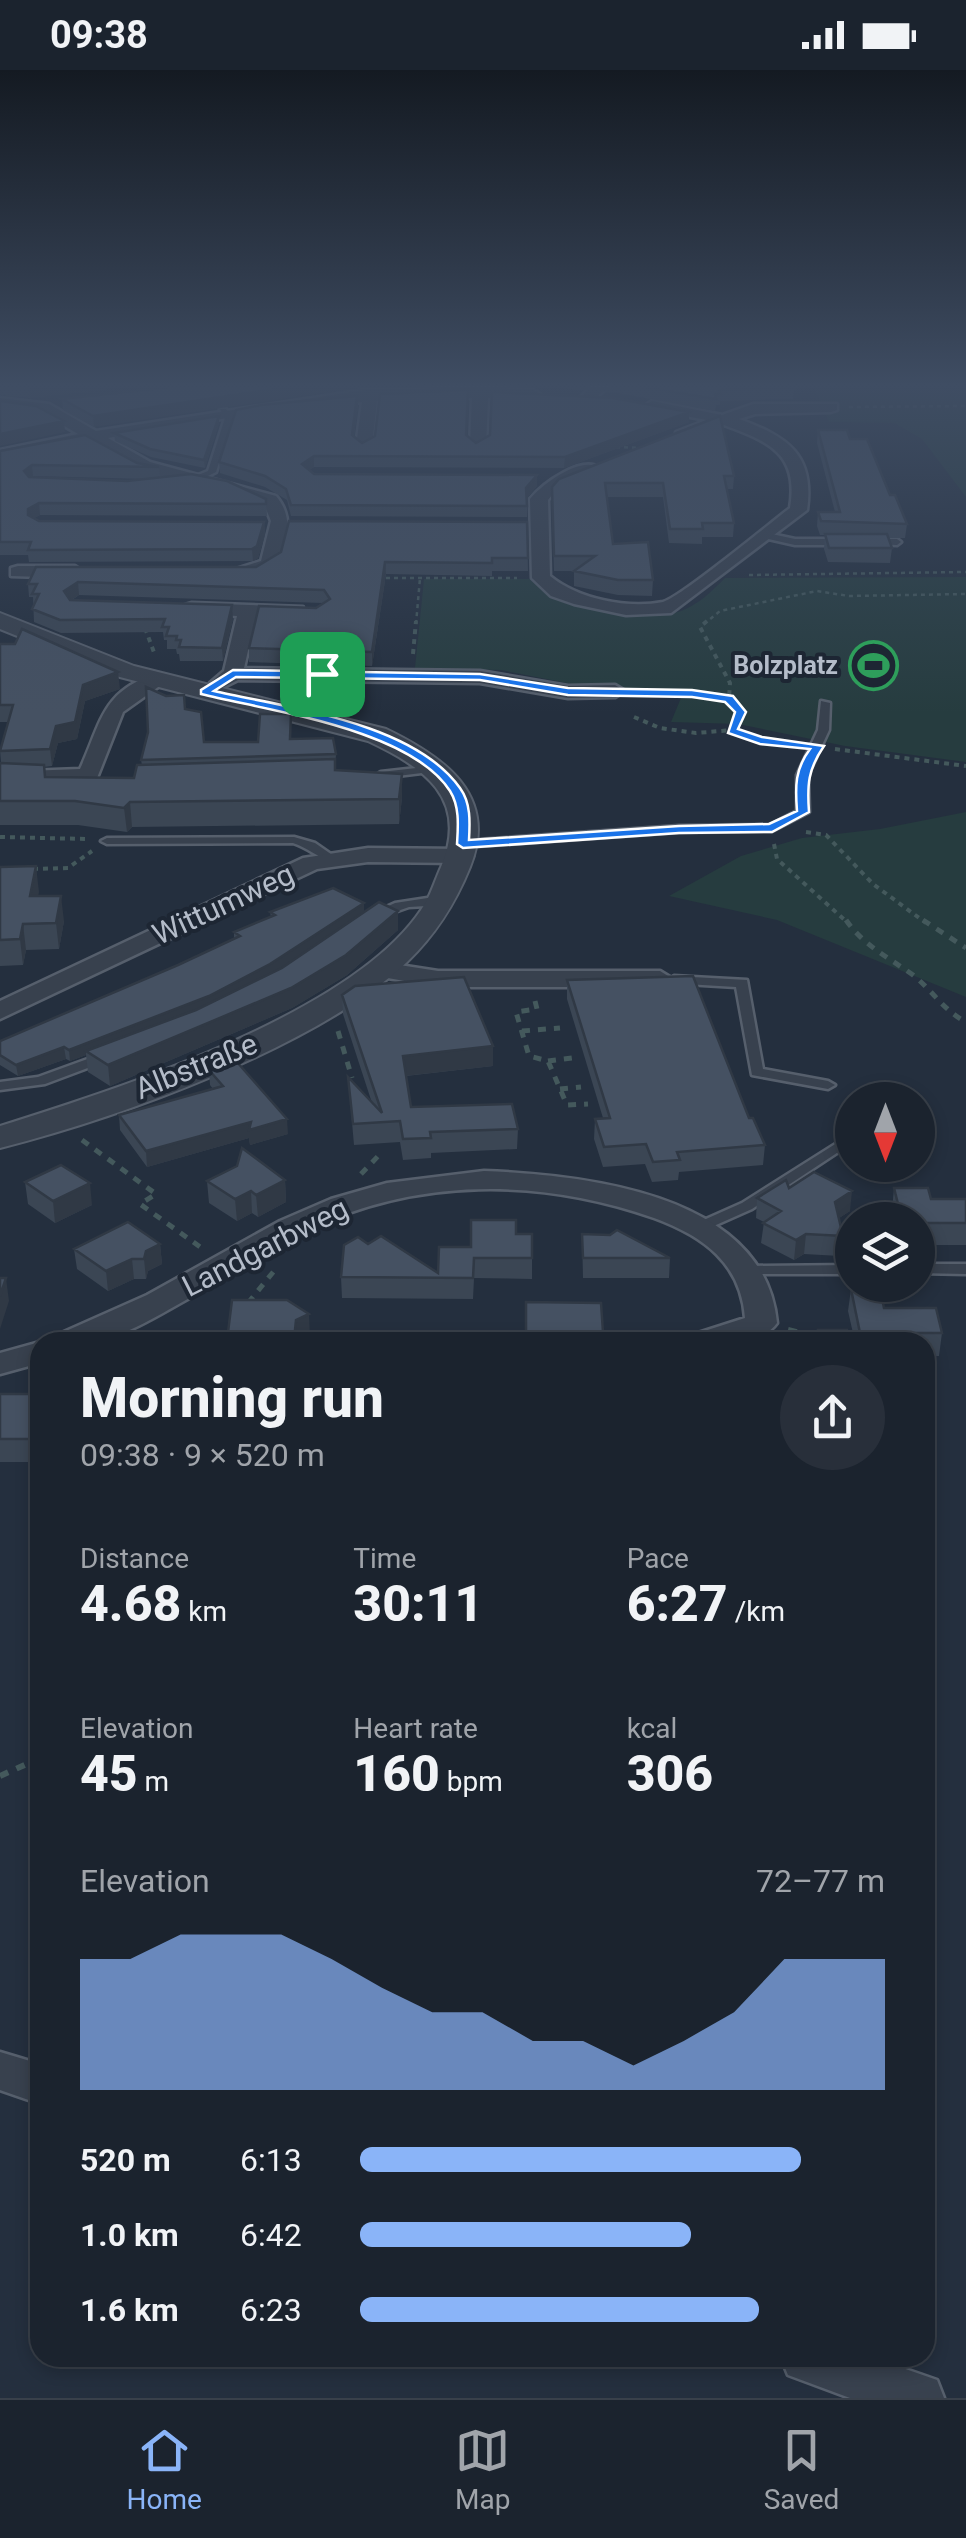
<!DOCTYPE html>
<html lang="en">
<head>
<meta charset="utf-8">
<style>
	:root { --surface:#1b232e; --page:#282f3a; --text:#f1f3f6; --muted:#a0a4aa; --line:#39404a; --accent:#8ab4f8 }
	body { margin:0; font-family:Roboto,sans-serif; background:var(--page); color:var(--text); height:100vh; display:flex; flex-direction:column; font-size:38px; white-space:nowrap }
	* { box-sizing:border-box; margin:0 }
	p { font-size:32px; color:var(--muted) }
	.icon { flex:none; width:55px; height:55px; fill:none; stroke:currentColor; stroke-width:2; stroke-linecap:round; stroke-linejoin:round }
	.map { position:relative; flex:1; overflow:hidden }
	.drawer { position:absolute; left:30px; top:1262px; width:905px; height:1035px; display:flex; flex-direction:column; background:var(--surface); border-radius:30px; box-shadow:0 5px 15px #0003,0 0 0 2px var(--line) }
	.drawer>* { flex:none }
	.needle { width:65px; rotate:180deg }
	.tools { position:absolute; left:835px; top:1012px; display:grid; gap:20px }
	.tools a { display:grid; place-items:center; width:100px; height:100px; border-radius:50%; background:var(--surface); box-shadow:0 5px 15px #0003,0 0 0 2px var(--line); font-size:50px }
	.pin { position:absolute; display:grid; place-items:center; width:85px; height:85px; color:#fff; margin:-42px; border-radius:20px; box-shadow:0 5px 15px #0006 }
	.round { display:grid; place-items:center; flex:none; width:105px; height:105px; border-radius:52px; background:var(--page) }
	.headline { display:flex; align-items:center; justify-content:space-between; height:170px; padding:0 50px }
	h1 { font-size:55px; font-weight:800; line-height:75px }
	.stats { display:grid; grid-template-columns:repeat(3,1fr); gap:15px; height:170px; padding:10px 50px }
	.stats div { display:grid; align-content:center }
	.stats b { font-size:50px; font-weight:800 }
	.stats small { font-size:28px; font-weight:400 }
	.stats p { font-size:28px }
	.chart { height:280px; padding:20px 50px }
	.chart p { display:flex; justify-content:space-between }
	.chart svg { width:100%; height:180px; margin-top:10px; fill:var(--accent); opacity:.7 }
	ul { padding:0 50px; list-style:none; font-size:32px }
	li { display:grid; grid-template-columns:160px 120px 1fr; align-items:center; height:75px }
	li i { height:25px; border-radius:12px; background:var(--accent) }
	.status { display:flex; justify-content:space-between; align-items:center; height:70px; padding:0 50px; background:var(--surface); direction:ltr }
	.status svg { height:28px; fill:currentColor }
	.dock { display:flex; justify-content:space-around; align-items:center; height:140px; border-top:2px solid var(--line); background:var(--surface); font-size:28px; color:var(--muted) }
	.dock a { display:grid; justify-items:center; gap:5px }
	.dock .active { color:var(--accent) }
	.map>svg:first-child { display:block }
</style>
</head>
<body>
<div class="status"><b>09:38</b><svg viewBox="0 0 49 12"><path d="M0 12V9h3v3zM5 12V6h3v6zM10 12V3h3v9zM15 12V0h3v12zM26 1h20v11H26zM47 4h2v5h-2z"/></svg></div>
<div class="map">
<svg width="966" height="2328" viewBox="0 0 966 2328">
	<rect width="100%" height="100%" fill="#242f3e"/>
	<!-- green -->
	<path fill="#263c3f" d="M966,317V427L922,369L894,353L829,352L814,318Z
		M966,507V692L845,676L738,654L671,652L683,623L587,617L501,600L415,598L424,509H530C557,539 644,554 681,541C699,534 711,522 725,508Z
		M966,742V927L777,850L669,826L741,786L802,768L880,759Z"/>
	<g fill="none" stroke-linecap="round" stroke-linejoin="round">
		<defs>
			<path id="service" d="M220,339H226L233,348L216,402L192,414H186V410L208,401L225,348Z
				M767,463L795,469H842L846,472L842,475H795L764,468V464Z
				M870,469H897L901,472L897,475L867,474V470Z
				M821,631L830,633L829,660L808,705L809,742L772,761L679,762L463,777L457,774L463,771L679,756L770,755L797,741V705L818,660Z
				M434,696L438,697V701L381,708L376,705L381,702Z
				M294,767L315,773L338,789L332,793C318,787 308,778 293,773L107,774L101,771L107,768Z
				M434,827L447,828L449,831L443,835L409,837L375,849L369,845L395,833Z
				M674,906L747,910L763,999L828,1011L835,1015L828,1019L752,1005L736,917L669,913L668,910Z
				M104,983L109,984L111,987L109,990L45,1014L0,1020V1012L38,1007Z
				M848,1066L852,1067V1073L752,1139L707,1159L702,1160L695,1156L697,1153L742,1133Z
				M966,1194V1204L918,1203V1194Z
				M750,1196L852,1195V1204H745L742,1201L745,1198Z"/>
			<path id="minor" d="M591,317H607L593,331H583L580,328Z
				M464,318L532,319L540,324L532,329L488,328L486,376L478,381L470,376L472,328L377,331L372,376L364,381L356,376L362,332L264,342L108,368L150,392L276,426C295,448 287,474 275,498C261,505 240,513 227,502L261,491L271,451L264,434L138,400L91,372L0,390V380L78,364L39,341L0,338V328L49,334L96,361L365,320Z
				M652,331L722,345L753,334H837V340L831,342L755,344L739,349C788,367 815,385 807,440L671,543L626,545L574,534L551,526L532,508L530,429C543,413 582,385 600,398L556,420L548,430L550,506C578,529 627,539 663,532C680,528 769,454 790,438C799,384 770,372 724,355L688,368H676V362L707,350L646,339L644,336Z
				M18,496H75L84,502L75,508L11,506V498Z
				M192,533L303,537V545L256,546L244,598L480,601L568,616L615,615L625,621L615,627L568,628L480,613L238,610L220,619L210,613L224,601L237,546L185,543V535Z
				M158,604L168,610L123,642L97,708L72,715L0,716V702L80,699C101,654 102,619 158,604Z
				M368,778L461,779L473,786L461,793L368,792L317,799L0,949V931L303,788Z
				M380,892L438,901H660L673,909L660,917H438L371,905L367,900Z
				M484,1101C587,1105 765,1124 777,1253C760,1277 714,1272 687,1272L692,1265L745,1248C741,1193 703,1166 654,1148C541,1108 416,1107 306,1161C270,1179 236,1203 200,1222C169,1239 132,1263 97,1272C84,1275 65,1273 52,1272L57,1265L147,1225L280,1151L331,1129L387,1113Z
				M40,1272V1293L0,1304V1283Z
				M0,1982L40,1994V2034L0,2020Z
				M781,2288H874L937,2310L944,2328H850L788,2305Z"/>
			<path id="tertiary" d="M0,543L134,596L386,659C444,687 499,725 470,797C455,834 436,864 407,892C319,976 119,1048 0,1078V1056C117,1019 362,942 426,832C432,821 436,808 441,797C470,728 423,697 368,671L116,606L0,559Z"/>
		</defs>
		<!-- service casing -->
		<use href="#service" stroke="#565f6c" stroke-width="5"/>
		<!-- minor casing -->
		<use href="#minor" stroke="#565f6c" stroke-width="5"/>
		<!-- tertiary casing -->
		<use href="#tertiary" stroke="#565f6c" stroke-width="4"/>
		<!-- path-far3 -->
		<path stroke="#44595c" stroke-width="2.5" stroke-dasharray="4 4" stroke-linecap="butt" d="M849,337L966,336
			M616,377L645,378
			M749,505L966,502
			M378,508H517
			M416,554L420,508
			M704,554L720,541L817,521L849,526L966,524"/>
		<!-- path-far2 -->
		<path stroke="#44595c" stroke-width="4" stroke-dasharray="5 5" stroke-linecap="butt" d="M707,551L700,557L730,613L729,629
			M145,558L155,585
			M413,584L416,551
			M640,622L729,629L740,641L732,660
			M634,647L660,658L696,663L732,660L760,671L795,674
			M835,679L966,696
			M806,762L826,765L873,814L926,853
			M0,767L87,769
			M774,774L777,789L848,853
			M33,799L68,798L92,781"/>
		<!-- path-far1 -->
		<path stroke="#44595c" stroke-width="5" stroke-dasharray="8 8" stroke-linecap="butt" d="M846,850C864,876 888,887 913,905C932,920 944,941 966,952
			M923,850L966,878
			M535,931L537,939L516,942L529,986L548,991L567,1035L588,1034
			M338,961L352,1008
			M522,961L560,958
			M548,991L572,988
			M560,1019L581,1017
			M82,1070L156,1124L140,1134L203,1179
			M361,1104L382,1082
			M248,1233L274,1201L271,1199"/>
		<!-- path -->
		<path stroke="#44595c" stroke-width="6" stroke-dasharray="9 9" stroke-linecap="butt" d="M788,1260L821,1268
			M0,1706L40,1688"/>
		<!-- service -->
		<use href="#service" fill="#38414e" fill-rule="evenodd"/>
		<!-- minor -->
		<use href="#minor" fill="#38414e" fill-rule="evenodd"/>
		<!-- tertiary -->
		<use href="#tertiary" fill="#38414e" fill-rule="evenodd"/>
	</g>
	<!-- wall -->
	<path fill="#3b4654" fill-rule="evenodd" d="M0,317H125L30,328L0,325Z
		M172,317L94,357L63,340L62,329Z
		M542,317H794V318L793,329L720,331V335H716L715,341L613,322Z
		M357,326L358,336L354,366L362,373L467,366L476,373L689,342V352L564,398L314,397L309,400L314,404L537,416L527,428V447L291,446L287,430L265,417L220,403L219,392Z
		M219,346V353L205,398L151,387L115,371L114,363Z
		M818,360L850,369L890,425L907,454L905,468H888L892,478L890,493L828,492L824,479L825,465H820L817,456L818,442H835L817,373Z
		M0,381L137,393L159,397L160,407L266,429L267,446L40,445L34,448L39,451L264,452L265,464L258,488L253,491L29,492L28,485H0ZM33,406L148,409L127,411L32,407Z
		M734,406L733,419H727L734,453L733,467H702V474L669,473L663,427H607L613,474L653,510L652,526L618,525L574,516V501H554L552,431L559,409Z
		M527,452L528,501H492V506L386,504L372,596L249,592V578L323,533L79,525L72,530L233,549L223,591H180L179,584H177L176,579H167V570H164L163,562L61,563L34,552L33,527H29L28,514L256,497Z
		M0,574L120,619L85,631L77,669L58,673L52,696L44,697L45,707L134,708L142,695L141,690L185,639L204,672H258L291,644V669L336,684L335,700L402,704V728L399,754L132,757L127,762L78,755H0V693H1L0,680L8,652H0Z
		M36,796L38,826L64,851L59,879L26,880L23,895L0,896V797Z
		M270,842H364L398,860L347,905L292,938L110,1016L88,1002L86,985L70,991L66,989L18,1006L0,995V971L178,895L234,869V862L271,847Z
		M567,910L749,1048L765,1075L763,1095L679,1102L678,1110L652,1112L645,1094L603,1097L594,1069L595,1049L603,1048L567,929Z
		M342,925L493,976V996L406,1006L411,1037L518,1059L517,1079L431,1083V1088L403,1090L400,1072L354,1075L348,1007L372,1033L343,944Z
		M209,1000L288,1064L250,1075L249,1068L147,1097L120,1060L119,1045L213,1019L210,1015Z
		M285,1110L286,1132L258,1147L252,1143L237,1151L209,1133L207,1111Z
		M25,1112L92,1135L55,1153L28,1134Z
		M789,1118L850,1141L839,1148L843,1166L840,1186L804,1184L794,1190L761,1173L764,1152L756,1148L757,1128Z
		M894,1118L931,1129H966V1175H918V1150H894L892,1140Z
		M516,1164H532V1209L474,1208L473,1229L342,1228L341,1207L368,1174L438,1203L471,1177Z
		M582,1164L610,1165L670,1188L669,1208H583Z
		M160,1174L162,1194L148,1201L146,1209H134L108,1221L77,1199L74,1179Z
		M851,1219L884,1238L942,1263L939,1286H925V1272H855L848,1241Z
		M526,1232L603,1262V1272H518L526,1267Z
		M310,1266L298,1272H227V1270Z
		M0,1324H40V1392H0Z"/>
	<!-- shaded-wall -->
	<path fill="#303945" d="M29,317H125L30,328Z
		M289,317H362L94,357L93,346Z
		M357,326L358,336L352,376V365Z
		M689,342V352L564,398L565,387Z
		M219,346V353L205,398L204,390Z
		M64,351L65,362L0,376V364Z
		M314,386V397L302,405V394Z
		M32,395L33,406L25,413L24,401Z
		M537,405V416L526,429V418Z
		M39,433L40,445L29,451L28,439Z
		M264,452L265,464L258,488L253,491L252,479Z
		M385,492L386,504L372,596V582Z
		M78,512L79,525L65,534L64,521Z
		M232,535L233,549L223,591L222,578Z
		M118,602L120,619L85,631L77,669L58,673L52,696L50,679L56,656L83,615Z
		M402,704V728L399,754V729Z
		M130,732L132,757L127,762L124,738Z
		M36,796L39,822L33,852L30,826Z
		M61,826L64,851L59,879L56,853Z
		M364,833V843L271,905L210,937L86,981V985L70,991L69,980Z
		M398,841V860L347,905L292,938L110,1016L108,995Z
		M23,854L26,880L23,895L20,869Z
		M493,976V996L404,1006L403,986Z
		M64,977L66,989L18,1006L16,995Z
		M287,1049L288,1064L250,1075L249,1068L147,1097L146,1081L251,1052Z
		M285,1110L286,1132L258,1147L256,1125Z
		M90,1113L92,1135L55,1153L53,1131Z
		M251,1121L252,1143L237,1151L235,1129Z
		M852,1121L850,1141L833,1152L835,1132Z
		M806,1164L804,1184L794,1190L796,1170Z
		M160,1174L162,1194L148,1201L146,1209L144,1189L146,1181Z
		M132,1189L134,1209L108,1221L106,1201Z
		M6,1208L9,1231L0,1259V1226Z
		M309,1244L310,1266L298,1272H294L296,1250Z"/>
	<!-- building -->
	<path fill="#455162" stroke="#303945" stroke-width="2.5" d="M172,317H289L93,346L62,329Z
		M643,317H794V318L719,320L721,324H715L716,329Z
		M468,320L466,365L476,373L490,365L492,322L613,328L689,342L565,387L314,386L302,394L314,404L537,405L526,418L527,436L291,435L286,419L265,406L219,392L236,340L261,335L357,326L352,365L362,373L375,366L380,324Z
		M0,331L36,336L64,351L0,364Z
		M219,346L204,390L150,379L114,363Z
		M720,346L734,406H724L734,453H702L703,459H670L663,413H605L613,474L648,472L653,510H618L574,501L595,486H554L552,417L559,409Z
		M818,360H847L850,369H867L890,425H895L907,454L821,451L818,442H840Z
		M85,365L137,393L159,397L32,395L24,401L29,407L127,411L191,404L227,411L266,429V434L39,433L28,439V445L39,451L264,452L257,476L252,479L28,480L31,472H0V381Z
		M289,451L527,452L528,488H492V493L385,492L372,582L249,578L259,536L316,538L330,529L324,520L78,512L64,521L70,530L232,535L222,578L179,577L181,570H176L177,566H166L169,557H162L165,549L60,550L32,539L39,524H32L37,514H28L36,497H256L281,482Z
		M825,464H887L892,478H829Z
		M22,559L118,602L83,615L75,652L56,656L50,679L0,681L13,635H0V574H15Z
		M146,617L166,626L184,625L185,639L201,642L204,672H258L260,644H291L290,669L333,668L336,684L141,690L148,662Z
		M335,689V700L402,704L399,729L130,732L124,738L75,731H0V693L44,695L45,707L134,708L137,695Z
		M36,796L30,826H61L56,853L23,854L20,869L0,870V797Z
		M333,818L364,833L270,894L209,926L69,980L64,977L16,995L0,985V971L178,895L240,866L234,862L275,845L270,842Z
		M379,832L398,841L346,885L291,918L108,995L86,981L196,940L282,898Z
		M693,906L749,1048H753L765,1075L677,1082L680,1090L653,1092L646,1074L604,1077L595,1049L610,1048L567,910Z
		M464,907L493,976L403,986L411,1037L512,1034L518,1059L430,1062L431,1068L403,1069L400,1051L353,1054L348,1007L382,1043L342,925L355,916Z
		M237,992L287,1049L249,1060L251,1052L146,1081L119,1045L223,1016L209,1000Z
		M242,1078L285,1110L256,1125L251,1121L235,1129L207,1111L237,1096Z
		M61,1095L90,1113L53,1131L25,1112Z
		M814,1102L852,1121L835,1132L843,1166L806,1164L796,1170L763,1153L781,1141L757,1128L786,1110L789,1118Z
		M894,1118H928L931,1129H966V1153H918V1150H902Z
		M471,1150H516V1164H532V1188H474L473,1208L341,1207L344,1175L358,1167L368,1174L381,1166L438,1203L439,1177H471Z
		M128,1152L160,1174L146,1181L144,1189H132L106,1201L74,1179Z
		M617,1160L670,1188H583L582,1164L610,1165Z
		M0,1208H6L0,1226Z
		M851,1219H880L884,1238H936L942,1263H860Z
		M232,1230H287L309,1244L296,1250L294,1270H227Z
		M526,1232L601,1233L603,1262H552L553,1272H518V1267H526Z
		M818,1260H847L850,1272H820Z
		M399,1264L447,1265V1272H398Z
		M0,1324H40V1369H0Z"/>
	<!-- sky -->
	<linearGradient id="sky" x2="0" y2="1"><stop stop-color="#141a22"/><stop offset="0.49" stop-color="#3f4d63"/><stop offset="1" stop-color="#3f4d63" stop-opacity="0"/></linearGradient>
	<rect width="966" height="643" fill="url(#sky)"/>
	<!-- route -->
	<path fill="#1a73e8" stroke="#fff" stroke-width="2.5" fill-rule="evenodd" d="M233,600L480,604L568,618L692,620L733,626L746,642L738,659L762,667L824,676C808,699 807,715 809,742L772,762L679,763L463,778L457,774C458,757 460,737 450,721C410,659 269,641 201,624V620ZM236,607L480,610L568,625L692,627L725,632L735,642L728,663L760,674L810,679C795,699 795,716 797,741L769,754L679,756L469,770C470,752 471,733 460,718C413,652 288,638 214,621Z"/>
	<!-- icons -->
	<defs>
		<symbol id="stadium-ring" viewBox="-11 -11 22 22"><circle r="9.5" fill="#1d2633" stroke="#2e9e5b" stroke-width="1.5"/><path d="M0-5a6.5 5 0 1 0 0 10a6.5 5 0 1 0 0-10ZM-3.5-1.8h7v3.6h-7Z" fill="#2e9e5b"/></symbol>
	</defs>
	<g fill-rule="evenodd">
		<use href="#stadium-ring" x="846" y="568" width="55" height="55"/>
	</g>
	<g text-anchor="middle" dominant-baseline="central" stroke-width="8" stroke-linejoin="round" paint-order="stroke">
		<!-- far-poi labels -->
		<g font-size="25" font-weight="bold" fill="#b4bcc9" stroke="#1d2633" text-anchor="end">
			<text x="838" y="595">Bolzplatz</text>
		</g>
		<!-- street labels -->
		<g font-size="30" fill="#b4bcc9" stroke="#1d2633">
			<text transform="translate(223 834) rotate(-25)">Wittumweg</text>
			<text transform="translate(196 996) rotate(-22)">Albstraße</text>
			<text transform="translate(265 1177) rotate(-27)">Landgarbweg</text>
		</g>
	</g>
</svg>
<div class="tools">
<a><svg class="needle" viewBox="-14 -14 28 28"><path d="M0-13l5 13h-10z" fill="#e53935"/><path d="M0 13l5-13h-10z" fill="#a0a4aa"/></svg></a>
<a><svg class="icon" aria-label="layers" viewBox="0 0 24 24"><path d="M12 4l9 5-9 5-9-5zM3 14l9 5 9-5"/></svg></a>
</div>
<div class="pin" style="left:322px;top:604px;background:#1e9e55"><svg class="icon" aria-label="arrive" viewBox="0 0 24 24"><path d="M6 21V4h12l-3 4 3 4H6"/></svg></div>
<section class="drawer">
<div class="headline"><div><h1>Morning run</h1><p>09:38 · 9 × 520 m</p></div><a class="round"><svg class="icon" aria-label="share" viewBox="0 0 24 24"><path d="M12 15V3M7 8l5-5 5 5M5 13v7h14v-7"/></svg></a></div>
<div class="stats">
<div><p>Distance</p><b>4.68<small> km</small></b></div>
<div><p>Time</p><b>30:11</b></div>
<div><p>Pace</p><b>6:27<small> /km</small></b></div>
</div>
<div class="stats">
<div><p>Elevation</p><b>45<small> m</small></b></div>
<div><p>Heart rate</p><b>160<small> bpm</small></b></div>
<div><p>kcal</p><b>306</b></div>
</div>
<div class="chart"><p><span>Elevation</span>72–77 m</p>
<svg viewBox="0 0 160 44" preserveAspectRatio="none"><path d="M0 44V12L10 12L20 6L30 6L40 6L50 12L60 19L70 25L80 25L90 32L100 32L110 38L120 32L130 25L140 12L150 12L160 12V44z"/></svg>
</div>
<ul>
<li><b>520 m</b>6:13<i style="width:84%"></i></li>
<li><b>1.0 km</b>6:42<i style="width:63%"></i></li>
<li><b>1.6 km</b>6:23<i style="width:76%"></i></li>
</ul>
</section>
</div>
<nav class="dock">
<a class="active"><svg class="icon" aria-label="home" viewBox="0 0 24 24"><path d="M3 11l9-7 9 7M6 9v11h12V9"/></svg>Home</a>
<a><svg class="icon" aria-label="map" viewBox="0 0 24 24"><path d="M3 6l6-2 6 2 6-2v14l-6 2-6-2-6 2zM9 4v14M15 6v14"/></svg>Map</a>
<a><svg class="icon" aria-label="saved" viewBox="0 0 24 24"><path d="M7 4h10v16l-5-4-5 4z"/></svg>Saved</a>
</nav>
</body>
</html>
